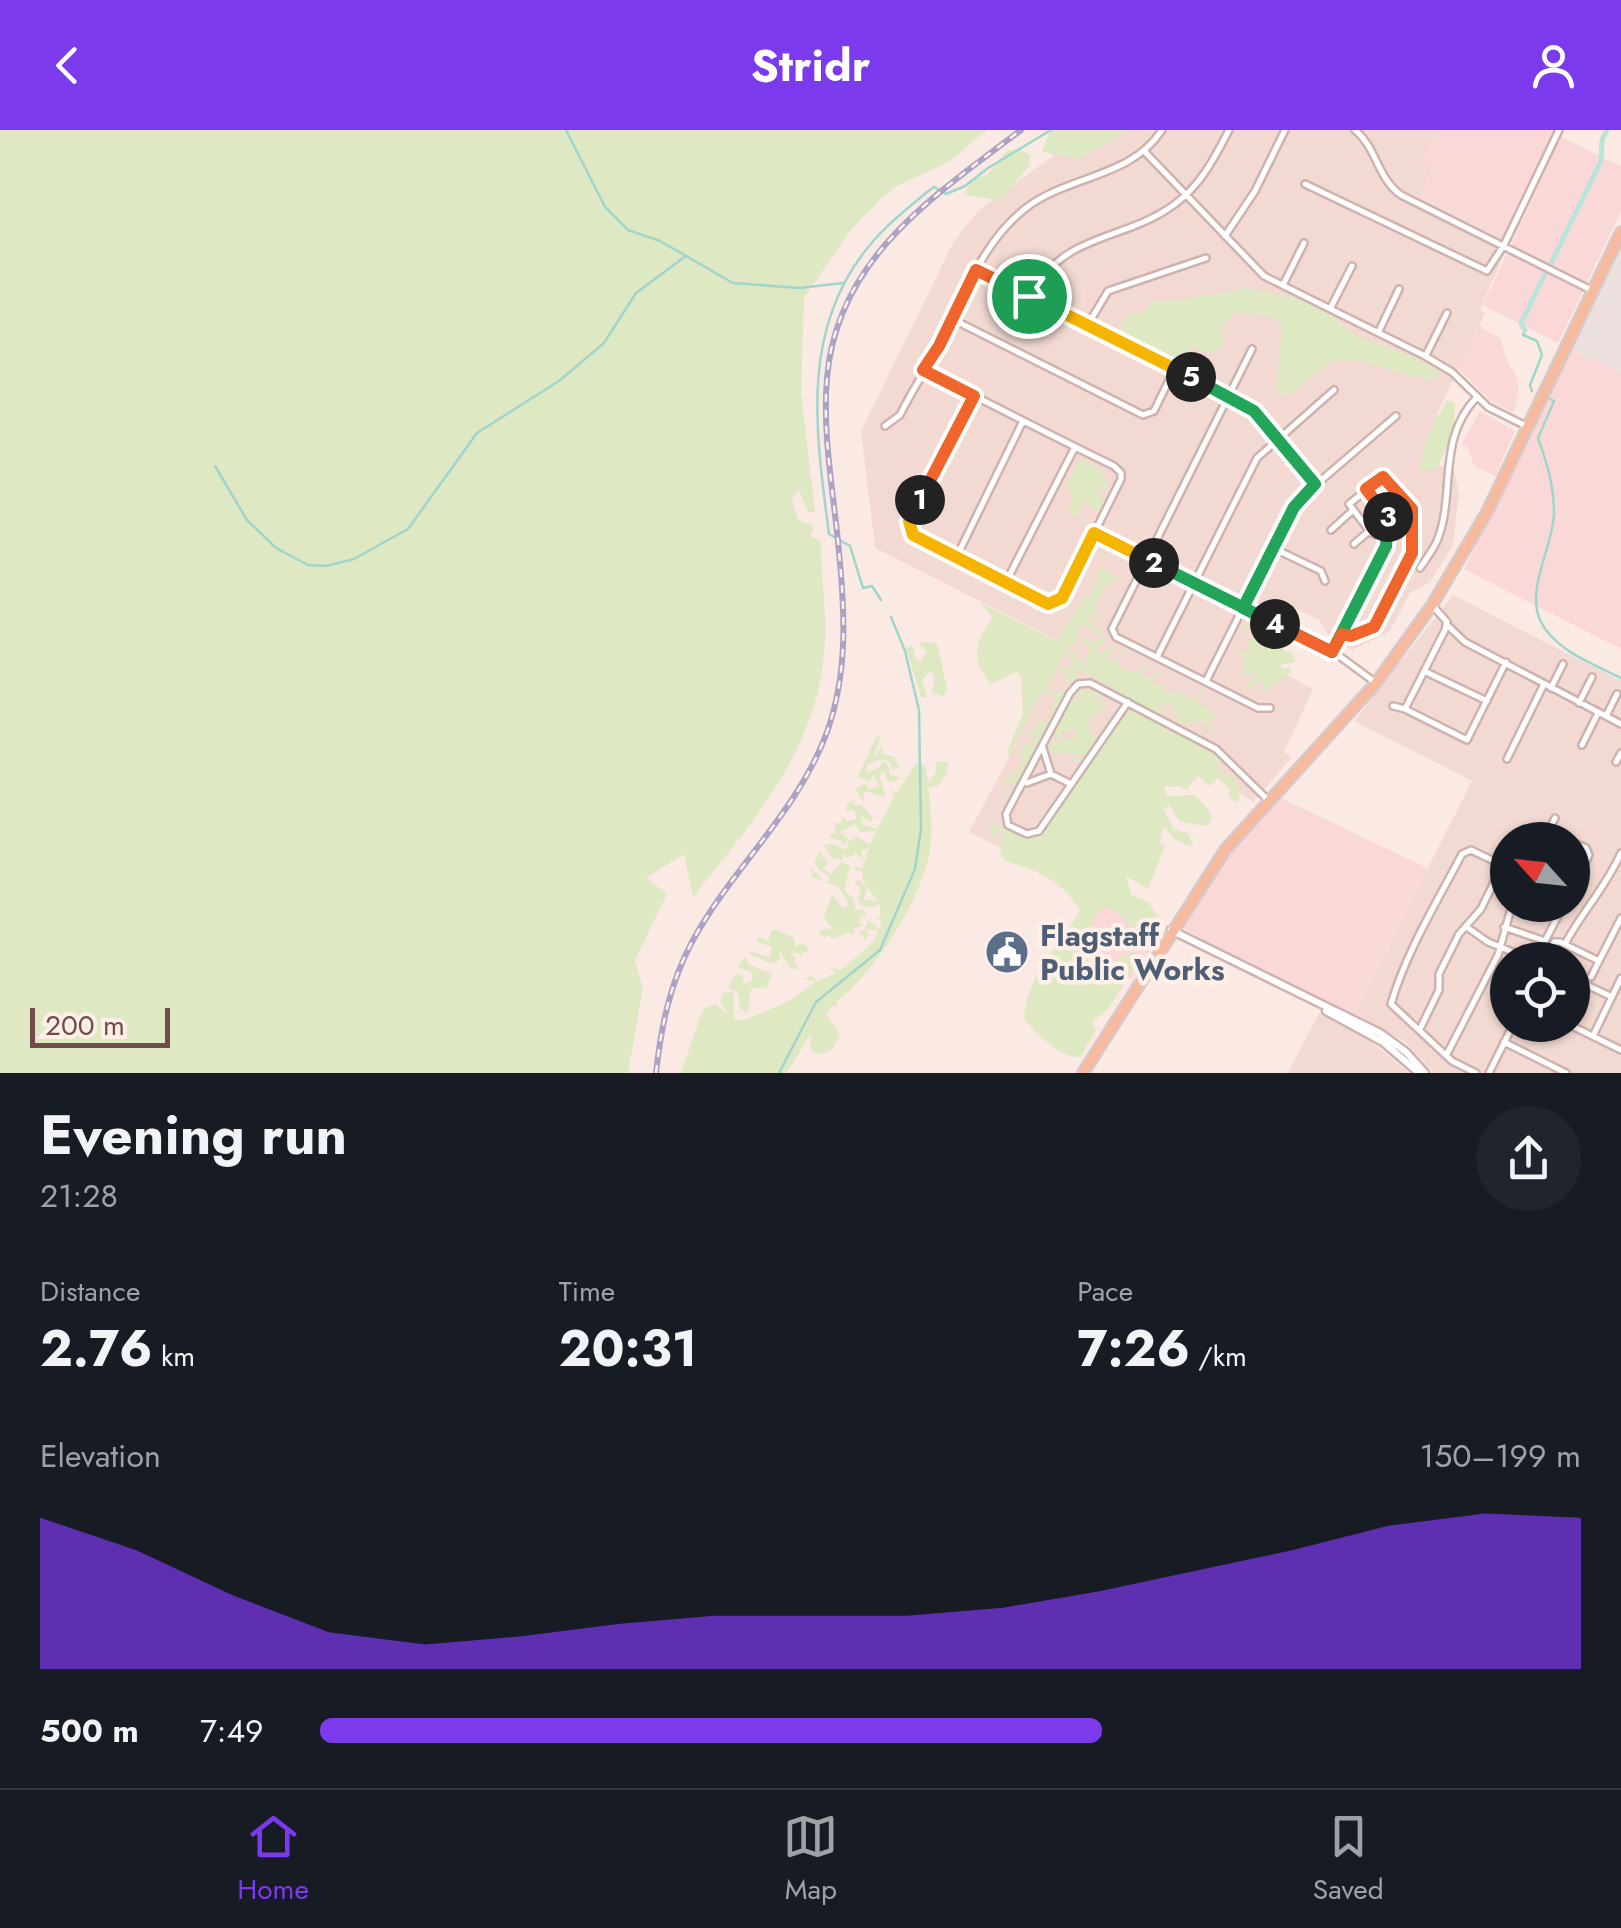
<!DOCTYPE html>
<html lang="en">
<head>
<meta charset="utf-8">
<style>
	:root { --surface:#171b24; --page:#20242c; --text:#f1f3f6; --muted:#9ea1a6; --line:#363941; --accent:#7c3aed }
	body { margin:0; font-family:Jost,sans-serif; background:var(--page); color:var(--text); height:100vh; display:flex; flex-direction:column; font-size:38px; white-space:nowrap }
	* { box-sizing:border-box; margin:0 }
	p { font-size:32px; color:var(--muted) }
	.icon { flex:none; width:55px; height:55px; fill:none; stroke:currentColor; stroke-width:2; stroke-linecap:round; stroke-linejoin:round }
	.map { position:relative; height:943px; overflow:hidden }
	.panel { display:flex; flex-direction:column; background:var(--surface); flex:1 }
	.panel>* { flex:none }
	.needle { width:65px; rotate:297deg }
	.buttons { position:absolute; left:1490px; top:692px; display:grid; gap:20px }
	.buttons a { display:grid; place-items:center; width:100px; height:100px; border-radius:50%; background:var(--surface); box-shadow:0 2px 8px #0004; font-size:50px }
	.scale { position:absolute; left:30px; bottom:25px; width:140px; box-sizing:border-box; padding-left:10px; border:5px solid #724c4b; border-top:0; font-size:28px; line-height:35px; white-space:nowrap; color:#724c4b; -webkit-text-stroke:8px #feefe9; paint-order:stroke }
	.pin { position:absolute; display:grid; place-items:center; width:85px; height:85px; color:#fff; margin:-42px; border:5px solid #fff; border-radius:50%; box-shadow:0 2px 10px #0007 }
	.km { position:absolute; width:50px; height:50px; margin:-25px; border-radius:50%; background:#222; color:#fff; font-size:28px; line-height:50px; text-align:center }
	.round { display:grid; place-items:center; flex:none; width:105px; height:105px; border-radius:52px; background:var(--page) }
	.summary { display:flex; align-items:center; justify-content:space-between; height:170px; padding:0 40px }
	h1 { font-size:55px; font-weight:700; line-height:75px }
	.metrics { display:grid; grid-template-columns:repeat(3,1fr); gap:15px; height:170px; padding:10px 40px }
	.metrics div { display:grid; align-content:center }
	.metrics b { font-size:50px; font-weight:700 }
	.metrics small { font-size:28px; font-weight:400 }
	.metrics p { font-size:28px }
	.chart { height:280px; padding:20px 40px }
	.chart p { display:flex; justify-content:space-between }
	.chart svg { width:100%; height:180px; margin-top:10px; fill:var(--accent); opacity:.7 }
	ul { padding:0 40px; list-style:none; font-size:32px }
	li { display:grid; grid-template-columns:160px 120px 1fr; align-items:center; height:75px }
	li i { height:25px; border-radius:12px; background:var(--accent) }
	header { display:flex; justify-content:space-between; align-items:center; height:130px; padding:0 40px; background:var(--accent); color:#fff; font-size:45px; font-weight:700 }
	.dock { display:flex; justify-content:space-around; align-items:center; height:140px; border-top:2px solid var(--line); background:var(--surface); font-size:28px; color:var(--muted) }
	.dock a { display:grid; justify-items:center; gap:5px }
	.dock .active { color:var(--accent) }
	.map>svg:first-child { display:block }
</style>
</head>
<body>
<header><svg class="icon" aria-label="back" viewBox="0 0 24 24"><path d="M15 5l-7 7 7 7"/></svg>Stridr<svg class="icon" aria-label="person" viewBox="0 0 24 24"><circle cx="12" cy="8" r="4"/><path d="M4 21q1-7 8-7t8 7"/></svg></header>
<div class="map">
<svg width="1621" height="943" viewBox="0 0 1621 943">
	<rect width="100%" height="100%" fill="#fbeae3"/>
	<!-- residential -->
	<path fill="#f2dad2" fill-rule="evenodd" d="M1120,0H1438L1423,31L1433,37L1420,67L1509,112L1480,180L1485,183L1437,284L1442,303L1437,336H1453L1459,363L1453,415L1430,452L1410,463L1390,501L1352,520L1332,510L1319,490L1285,474L1259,530L1313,559L1284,622L1292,627L1253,672L1200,635L1138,604L1040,738L969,702L1020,607L1027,582L1066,515L875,418L861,301L953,113L978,81L1057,23Z
		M1453,465L1621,551V943H1434L1405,912L1354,883L1472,651L1354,591ZM1508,710H1572V775H1508ZM1508,830H1572V895H1508Z
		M1319,883L1372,912L1409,943H1288Z"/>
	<!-- commercial -->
	<path fill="#fbd8d8" d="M1438,0H1555L1502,109L1419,67L1433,37L1423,32Z
		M1561,7L1621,36V81L1558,213L1483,175Z
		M1479,196L1500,208L1507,231L1515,243L1519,257L1514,283L1491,271L1458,238Z
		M1572,219L1621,243V519L1464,439Z
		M1480,281L1515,301L1495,346L1474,336L1467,316L1461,315Z
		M1277,666L1427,738L1353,884L1239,831L1182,797L1208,752Z
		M1103,766L1162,801L1132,850L1074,815Z"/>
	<!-- industrial -->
	<path fill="#ebe0de" d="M1621,115V243L1572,219Z"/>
	<!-- green -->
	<path fill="#dee8c3" d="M0,0H987L948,32L895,57L882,67L850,101L804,168L801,262L815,382H808L799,360L792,370L798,390L814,396L810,406L821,411C820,445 827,478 825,511C821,615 755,689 693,767L684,724L646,748L667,764L635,830L643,858L628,943H0Z
		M1050,0H1128L1079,29L1042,22Z
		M1008,20H1021L1030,25L1029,36L1000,71L964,64L973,49L987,45Z
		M1244,158L1299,169L1331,185L1355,206L1411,226L1439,241L1436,249C1407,250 1353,221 1329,233C1315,241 1304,256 1285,266L1276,261L1282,195L1272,187L1235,182L1220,200L1223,216L1210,223L1190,218L1180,237L1117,206L1126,185L1144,182L1151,171L1184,170Z
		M1447,270L1455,273C1455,297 1448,319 1436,339H1419L1431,298Z
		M1081,329L1100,338L1108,360L1096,358L1097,366L1105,369L1099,383L1082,370L1083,378L1078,377L1081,382L1075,387L1068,382L1073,368L1066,353Z
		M1103,438L1118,450L1107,454L1094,477L1103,489L1092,484L1088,487L1097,500L1101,498L1104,502L1095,505L1088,496L1079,495L1076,514L1067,518L1044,564L1038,567L1010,627L1007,621L1023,584L1021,546L1016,542L991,554C970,529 974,512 993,487L979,472L1057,511L1085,466L1089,467L1100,447L1097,442Z
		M1249,491L1293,514L1287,515L1273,507L1285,521L1292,522L1296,532L1280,535L1283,539L1290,537L1291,542L1263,562V550L1248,559L1245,555L1255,547L1251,543L1243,547V527L1238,525L1239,522L1250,521L1245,513L1258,506L1254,498L1243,497Z
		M1087,507L1091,514L1103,507L1107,509L1096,519L1098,525L1116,515L1108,528L1111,532L1124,524L1125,515L1130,518L1117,532L1122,539L1134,543L1147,534L1142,544L1145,549L1160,541L1151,553L1154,556L1161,552L1167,564L1174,561L1177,566L1185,561L1188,572L1201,563L1199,558L1203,559L1197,572L1220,588L1211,589V603H1208V593L1202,596L1201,589L1195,593L1194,586L1192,594H1178L1179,580L1177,589L1171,573L1165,576L1161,570L1163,584H1157L1079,539L1075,551H1065L1070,543L1060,544L1058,551L1062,536L1072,541L1069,532L1077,533L1067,527L1069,520L1077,524L1080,535L1081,527L1084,529L1087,540L1089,516L1082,512Z
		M918,512L935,513L938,517L947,559L943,566L932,562L935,548L930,541L922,550L927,567H921L906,518L912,515L916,529L920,531L927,523Z
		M1091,558L1107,565V568H1095V571L1105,572L1107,576L1096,579L1109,583L1092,585L1088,594L1092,599L1085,604H1095L1096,612L1085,630L1074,632L1072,629L1082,627L1081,623H1052L1048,614L1076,607V599L1061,602L1063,608L1059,609L1054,605L1071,569L1088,568L1077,567V563Z
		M1067,561L1069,563L1014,668L1003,667L1016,656L1004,653L1005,647L1019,646L1012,640L1023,639L1018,633L1025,628L1020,625L1023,613L1038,616L1029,612L1039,606L1026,605L1032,599L1044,598L1032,596L1034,592L1049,591L1056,565L1048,566L1050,562Z
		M1128,580L1142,582L1217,622L1221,630L1216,642L1224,637L1223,647L1233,644L1240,665L1238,672L1233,671L1228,665L1231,660L1218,648L1210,656L1198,646L1186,660L1179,656L1164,657L1167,666L1195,665L1212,684L1210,693L1203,696L1179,691L1170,676L1163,678L1174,699L1187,703L1193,713L1190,716L1175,710L1164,697L1160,712L1165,717L1148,759L1126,746L1131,765L1148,772L1161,790L1156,800L1143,799L1142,818L1137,815C1133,795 1126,788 1108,777L1095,783L1083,823L1093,836L1100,833L1099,827L1113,832L1132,822L1143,831C1123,847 1117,878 1092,891L1096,901L1080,927C1060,928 1037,904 1024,889C1027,844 1059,817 1080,781C1062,750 1037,741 1004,730L1000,723L1003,702L998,701L993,708L989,693L1029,709L1042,703Z
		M882,603L873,628L882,616V624L892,626L900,637L892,640L891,632L882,629L867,635L866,643L879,638L882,631L888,635L890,644L901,648L889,652L883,641L880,647L886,667L863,661L864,672L855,659L864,653L869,659L879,656L874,645L869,651L858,647L875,609Z
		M937,631L948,632L947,643L939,655L928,658C931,677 933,702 930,721C920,772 877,840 836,872L838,877L832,875L826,883L840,905L832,920L820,924L810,920L811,903L787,943H681L703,879L715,874L730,886L720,872L722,863L733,862L734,889L742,891L785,873L816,852L803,849L812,846L817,852L836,843L828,838L841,840L875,810L878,800H866L869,805L865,810L859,802L865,799L868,790L879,799L882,791L876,789L881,786L879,773L875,777L863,776L857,769L862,761L855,753L858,749L867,758L864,769L878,771L863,751L862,742L854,739L857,736L862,739L869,718L861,721L863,730L856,724L847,728L844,723L842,730L833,729L824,715L832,714L847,720L848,712L857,706L870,715L876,701L861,702L854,694L840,702L848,708L845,716L840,710L828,708L835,702V693H842V686L847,691L857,690L854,680L846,682L847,674L856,669L853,675H861L874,689L870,691L860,685L862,695L877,699L894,667L890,659L896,663L917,633L925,636L928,651L935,644Z
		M820,721L828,732L823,739L831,744L842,732L850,736L844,760L853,768L856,780H864L867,787L859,785L861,790L857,792L864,794L854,798V806L848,802L835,809L826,805V809L818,802L827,798L835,801L824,788L832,764L843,778L849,775L839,757L812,747L811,738L825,752L831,750L814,734Z
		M776,799L794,808L795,817L804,813L810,821L803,822L802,826L796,822L791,824L796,827L794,832L801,840L789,837L779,819L780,830L772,834L749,824L750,821L769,827L772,817L757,812L759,807L768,811L771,801Z
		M746,827L748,834L772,844L767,857L751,859L748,883L740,879L738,861L728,858L736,844L744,846L743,854L751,852L753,843L738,837Z"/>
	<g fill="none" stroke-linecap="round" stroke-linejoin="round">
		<!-- stream -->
		<path stroke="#a0d5cc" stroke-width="2.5" d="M566,0L605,77L628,100L660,111L733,153L799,158L843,153
			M1525,200L1523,205L1537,211L1542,225L1530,255L1532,261
			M1550,269L1554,271L1538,308C1547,333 1554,356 1554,383C1553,417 1526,458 1540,490C1554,520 1593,534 1621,548
			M215,336L247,390L276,418L308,435L326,436L354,429L408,399L477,303L559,251L604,213L636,163L686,126
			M881,470L872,456L863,458L850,416L829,404C816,303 799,199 870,115C886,95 907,79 927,62L934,57L946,64L965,56L988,38L1051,0
			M779,943L816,872L880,820L915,739L921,699L919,580L905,521L891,487"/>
		<!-- canal -->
		<path stroke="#b9e4dc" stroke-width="5" d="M1551,133L1601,31L1602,10L1607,0
			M1525,200L1521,193L1546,142"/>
		<defs>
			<path id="minor" d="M1355,0C1377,18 1377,48 1401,65L1593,161
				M1145,22L1264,146L1425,226L1452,242L1488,277L1528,297
				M1305,54L1487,141L1504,115L1559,0
				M1225,106L1255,61L1285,0
				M976,140L1247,276L1315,354
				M1283,155L1304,113
				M1029,166C1067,100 1122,113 1175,74C1201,55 1215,27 1229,0
				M1330,179L1352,136
				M952,189L1143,285L1154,281L1174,240
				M1087,196L1108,161L1206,128
				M1378,203L1399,159
				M1252,219L1112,499L1116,507L1258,578H1270
				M1426,225L1447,183
				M923,240C987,272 1050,305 1114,336L1121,343V349L1062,468L1054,475L1005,454L909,402V391L974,266
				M885,296L900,285C912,260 928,237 941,212C965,165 982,112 1026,78C1069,45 1131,48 1162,0
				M1331,400L1352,381
				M1095,403L1338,525L1376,553
				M1354,414L1369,401
				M1273,418L1321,441L1325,451
				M956,428L1023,291
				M1420,438C1426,429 1433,420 1437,411C1456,366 1436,309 1477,267
				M1005,454L1075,317
				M1446,494L1465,512L1621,594
				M1342,504L1351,507L1374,497L1412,423V379L1383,347L1349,374L1371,403L1387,408
				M1333,522L1386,416L1388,386L1365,359
				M1157,527L1257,328L1334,260
				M1424,541L1487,571
				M1206,551L1297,371L1396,286
				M1551,558L1563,534
				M1128,572L1039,701L1027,704L1008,695L1006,684L1070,563L1078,554L1090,553L1216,619L1268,670
				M1579,573L1592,547
				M1393,576L1405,579L1445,500L1447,492L1432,475
				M1405,579L1467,610L1506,532
				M1606,586L1617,564
				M1582,615L1598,583
				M1043,618L1051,644
				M1507,629L1544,554
				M1616,632L1621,623
				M1027,653L1051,644L1071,654
				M1550,700L1569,710
				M1544,710L1555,688
				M1572,712L1586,718L1589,725L1578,748L1572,750
				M1495,750L1508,756
				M1504,797L1545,811L1558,786L1546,775
				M1468,798L1488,812L1532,830
				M1565,814C1582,782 1606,757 1621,723
				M1545,830L1554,812H1560L1599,831L1591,847
				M1599,831L1621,788
				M1572,848L1612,867
				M1570,895L1621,920
				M1420,899L1439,860V844L1459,804L1481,779L1500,740L1496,732L1471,720L1462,724C1436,774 1407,820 1391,874L1452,931L1476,943
				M1593,906L1621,848
				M1504,912L1566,943
				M1447,924L1498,825L1512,775
				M1489,943L1513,895"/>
			<path id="tertiary" d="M1171,800L1380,903L1406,922L1425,943
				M1326,881L1383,912L1419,943"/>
			<path id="primary" d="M1083,943L1225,720L1376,553L1432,475L1487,382L1621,102"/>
		</defs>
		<!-- minor casing -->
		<use href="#minor" stroke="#ceb2ae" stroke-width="10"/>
		<!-- tertiary casing -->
		<use href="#tertiary" stroke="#ceb2ae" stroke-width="11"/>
		<!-- primary casing -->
		<use href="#primary" stroke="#d5c9c9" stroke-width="14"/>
		<!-- minor -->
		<use href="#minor" stroke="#fff" stroke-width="5"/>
		<!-- tertiary -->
		<use href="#tertiary" stroke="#fff" stroke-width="6"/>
		<!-- primary -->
		<use href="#primary" stroke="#f7ba9e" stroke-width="9"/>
		<defs>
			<path id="rail" d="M656,943C661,897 670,853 692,812C731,739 798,682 827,602C848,543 845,483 839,422C834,365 822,305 827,248C837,128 934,66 1021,0"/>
		</defs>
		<!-- rail casing -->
		<use href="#rail" stroke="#aaa3c4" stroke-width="6"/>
		<!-- rail -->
		<use href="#rail" stroke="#feefe9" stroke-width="2.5" stroke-dasharray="8" stroke-linecap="butt"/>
	</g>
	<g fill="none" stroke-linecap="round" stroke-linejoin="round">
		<defs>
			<path id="split-1" d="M920,370L974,266L923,240L939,216L976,140L1029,166"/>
			<path id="split-2" d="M920,370L909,391L913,405L1048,474L1062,468L1094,403L1154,433"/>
			<path id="split-3" d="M1154,433L1332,522L1386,416L1388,387"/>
			<path id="split-4" d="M1275,494L1332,522L1342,504L1351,506L1374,497L1412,423V379L1383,347L1366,359L1388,387"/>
			<path id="split-5" d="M1191,247L1254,281L1315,354L1294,377L1243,478L1275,494"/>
			<path id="split-6" d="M1029,166L1191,247"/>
		</defs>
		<!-- split-1 casing -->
		<use href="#split-1" stroke="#fff" stroke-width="20"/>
		<!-- split-2 casing -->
		<use href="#split-2" stroke="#fff" stroke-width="20"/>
		<!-- split-3 casing -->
		<use href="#split-3" stroke="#fff" stroke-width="20"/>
		<!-- split-4 casing -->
		<use href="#split-4" stroke="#fff" stroke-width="20"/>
		<!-- split-5 casing -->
		<use href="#split-5" stroke="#fff" stroke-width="20"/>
		<!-- split-6 casing -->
		<use href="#split-6" stroke="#fff" stroke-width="20"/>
		<!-- split-1 -->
		<use href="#split-1" stroke="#f0652b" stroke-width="12"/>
		<!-- split-2 -->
		<use href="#split-2" stroke="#f5b400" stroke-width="12"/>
		<!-- split-3 -->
		<use href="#split-3" stroke="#22a559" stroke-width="12"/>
		<!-- split-4 -->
		<use href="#split-4" stroke="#f0652b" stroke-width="12"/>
		<!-- split-5 -->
		<use href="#split-5" stroke="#22a559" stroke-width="12"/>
		<!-- split-6 -->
		<use href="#split-6" stroke="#f5b400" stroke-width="12"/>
	</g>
	<!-- icons -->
	<defs>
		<symbol id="civic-disc" viewBox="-11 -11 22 22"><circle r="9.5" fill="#5c6f8a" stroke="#feefe9"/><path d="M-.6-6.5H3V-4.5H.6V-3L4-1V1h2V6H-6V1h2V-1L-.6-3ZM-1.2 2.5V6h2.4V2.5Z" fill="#fff"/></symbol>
	</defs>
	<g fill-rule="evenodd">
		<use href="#civic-disc" x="982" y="797" width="50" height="50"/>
	</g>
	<g text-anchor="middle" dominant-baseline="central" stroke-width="9" stroke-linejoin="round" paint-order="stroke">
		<!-- service labels -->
		<g font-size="30" font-weight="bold" fill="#4e5e75" stroke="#feefe9" text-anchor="start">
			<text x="1040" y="805">Flagstaff<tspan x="1040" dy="34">Public Works</tspan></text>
		</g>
	</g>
</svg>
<div class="buttons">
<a><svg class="needle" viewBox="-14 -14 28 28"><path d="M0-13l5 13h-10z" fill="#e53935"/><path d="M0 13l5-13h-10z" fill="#9ea1a6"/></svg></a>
<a><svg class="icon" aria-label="locate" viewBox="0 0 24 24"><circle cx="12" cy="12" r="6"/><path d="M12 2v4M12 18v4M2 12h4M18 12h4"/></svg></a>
</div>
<div class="scale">200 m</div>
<div class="pin" style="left:1029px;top:166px;background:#1e9e55"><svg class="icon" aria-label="arrive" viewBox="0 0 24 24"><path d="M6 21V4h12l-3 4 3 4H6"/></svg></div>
<b class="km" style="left:920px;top:370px">1</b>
<b class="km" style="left:1154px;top:433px">2</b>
<b class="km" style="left:1388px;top:387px">3</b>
<b class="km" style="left:1275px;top:494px">4</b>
<b class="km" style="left:1191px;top:247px">5</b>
</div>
<section class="panel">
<div class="summary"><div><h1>Evening run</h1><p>21:28</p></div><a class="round"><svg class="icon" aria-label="share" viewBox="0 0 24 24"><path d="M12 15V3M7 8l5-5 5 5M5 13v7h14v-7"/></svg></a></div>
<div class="metrics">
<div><p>Distance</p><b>2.76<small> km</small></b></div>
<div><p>Time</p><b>20:31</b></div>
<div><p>Pace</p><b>7:26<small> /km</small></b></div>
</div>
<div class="chart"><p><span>Elevation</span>150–199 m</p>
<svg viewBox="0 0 160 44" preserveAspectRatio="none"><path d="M0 44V7L10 15L20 26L30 35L40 38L50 36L60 33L70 31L80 31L90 31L100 29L110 25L120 20L130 15L140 9L150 6L160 7V44z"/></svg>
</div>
<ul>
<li><b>500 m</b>7:49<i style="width:62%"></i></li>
</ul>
</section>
<nav class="dock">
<a class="active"><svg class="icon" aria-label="home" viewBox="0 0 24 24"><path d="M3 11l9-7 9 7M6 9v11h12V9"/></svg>Home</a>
<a><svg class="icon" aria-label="map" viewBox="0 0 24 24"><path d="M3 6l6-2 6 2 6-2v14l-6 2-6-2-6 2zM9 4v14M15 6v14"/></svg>Map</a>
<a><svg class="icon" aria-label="saved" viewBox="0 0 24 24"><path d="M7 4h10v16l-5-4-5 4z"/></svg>Saved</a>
</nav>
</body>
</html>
